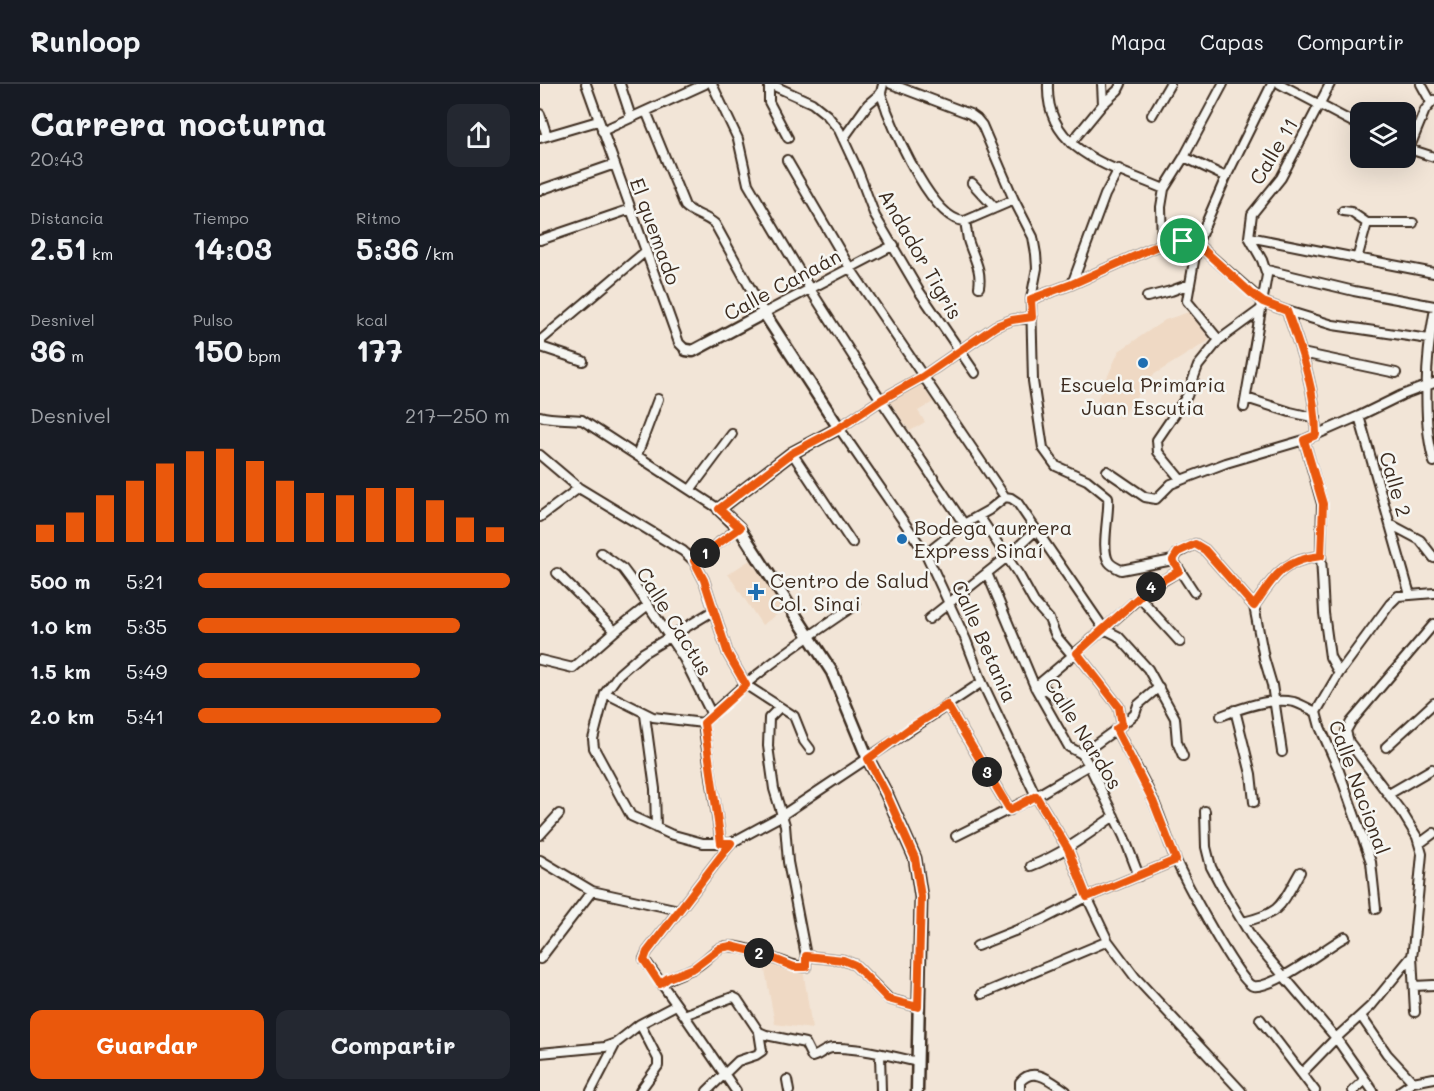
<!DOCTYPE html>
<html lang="es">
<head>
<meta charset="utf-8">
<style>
	:root { --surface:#171b24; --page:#242831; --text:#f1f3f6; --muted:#9ea1a6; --line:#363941; --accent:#ea580c }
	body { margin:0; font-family:Mali,sans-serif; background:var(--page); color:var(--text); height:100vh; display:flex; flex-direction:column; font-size:22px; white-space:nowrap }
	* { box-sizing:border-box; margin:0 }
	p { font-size:20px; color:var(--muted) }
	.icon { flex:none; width:33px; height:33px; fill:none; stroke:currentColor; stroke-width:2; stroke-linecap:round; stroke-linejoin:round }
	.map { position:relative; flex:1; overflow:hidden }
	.details { display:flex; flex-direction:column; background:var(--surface); width:540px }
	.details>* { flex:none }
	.tools { position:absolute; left:810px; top:18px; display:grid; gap:12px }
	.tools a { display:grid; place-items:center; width:66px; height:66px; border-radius:12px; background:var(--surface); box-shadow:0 6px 24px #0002; font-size:30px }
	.pin { position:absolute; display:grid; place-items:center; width:51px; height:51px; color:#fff; margin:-26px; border:3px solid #fff; border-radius:50%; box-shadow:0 2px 6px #0007 }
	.km { position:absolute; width:30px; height:30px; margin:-15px; border-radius:50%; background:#222; color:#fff; font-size:16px; line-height:30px; text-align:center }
	.round { display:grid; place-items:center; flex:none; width:63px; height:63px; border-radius:12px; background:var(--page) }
	.summary { display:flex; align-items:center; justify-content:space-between; height:102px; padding:0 30px }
	h1 { font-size:33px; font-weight:700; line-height:45px }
	.stats { display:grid; grid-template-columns:repeat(3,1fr); gap:9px; height:102px; padding:6px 30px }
	.stats div { display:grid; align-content:center }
	.stats b { font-size:30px; font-weight:700 }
	.stats small { font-size:16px; font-weight:400 }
	.stats p { font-size:16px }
	.chart { height:168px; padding:12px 30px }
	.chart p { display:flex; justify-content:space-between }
	.chart svg { width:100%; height:108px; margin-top:6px; stroke:var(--accent); stroke-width:6 }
	.primary-button { display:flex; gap:12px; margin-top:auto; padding:12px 30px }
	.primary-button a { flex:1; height:69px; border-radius:12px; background:var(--accent); color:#fff; font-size:24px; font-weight:700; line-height:69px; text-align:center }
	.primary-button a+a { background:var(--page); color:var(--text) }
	ul { padding:0 30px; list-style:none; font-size:20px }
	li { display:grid; grid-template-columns:96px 72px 1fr; align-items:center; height:45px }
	li i { height:15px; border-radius:8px; background:var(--accent) }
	header { display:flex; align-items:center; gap:36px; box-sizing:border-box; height:84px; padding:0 30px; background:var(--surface); border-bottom:2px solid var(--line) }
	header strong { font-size:28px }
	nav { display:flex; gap:33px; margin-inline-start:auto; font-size:21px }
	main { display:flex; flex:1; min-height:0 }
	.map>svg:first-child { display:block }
</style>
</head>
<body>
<header>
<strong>Runloop</strong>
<nav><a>Mapa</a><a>Capas</a><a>Compartir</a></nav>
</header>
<main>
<section class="details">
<div class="summary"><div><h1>Carrera nocturna</h1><p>20:43</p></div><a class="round"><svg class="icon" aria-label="share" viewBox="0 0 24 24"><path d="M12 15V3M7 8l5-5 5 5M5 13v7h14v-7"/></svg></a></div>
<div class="stats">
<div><p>Distancia</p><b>2.51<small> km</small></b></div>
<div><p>Tiempo</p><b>14:03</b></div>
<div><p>Ritmo</p><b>5:36<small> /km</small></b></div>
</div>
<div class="stats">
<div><p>Desnivel</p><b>36<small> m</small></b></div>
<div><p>Pulso</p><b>150<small> bpm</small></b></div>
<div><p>kcal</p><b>177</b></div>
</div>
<div class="chart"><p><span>Desnivel</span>217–250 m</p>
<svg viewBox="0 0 160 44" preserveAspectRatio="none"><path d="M5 44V37M15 44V32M25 44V25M35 44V19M45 44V12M55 44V7M65 44V6M75 44V11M85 44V19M95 44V24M105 44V25M115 44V22M125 44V22M135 44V27M145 44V34M155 44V38"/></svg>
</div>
<ul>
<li><b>500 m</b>5:21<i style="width:100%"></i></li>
<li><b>1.0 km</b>5:35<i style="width:84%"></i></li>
<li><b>1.5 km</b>5:49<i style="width:71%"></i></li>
<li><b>2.0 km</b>5:41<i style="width:78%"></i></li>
</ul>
<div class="primary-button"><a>Guardar</a><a>Compartir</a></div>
</section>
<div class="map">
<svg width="894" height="1007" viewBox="0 0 894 1007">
	<rect width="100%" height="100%" fill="#f2e5d7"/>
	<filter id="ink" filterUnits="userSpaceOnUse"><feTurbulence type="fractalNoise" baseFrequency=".0167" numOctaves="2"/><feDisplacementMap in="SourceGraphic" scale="12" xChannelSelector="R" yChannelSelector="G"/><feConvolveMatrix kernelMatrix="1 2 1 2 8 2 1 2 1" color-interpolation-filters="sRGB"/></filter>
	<g filter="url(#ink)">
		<!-- built -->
		<path fill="#efd9c4" d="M649,228L670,256L613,291L581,334L557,316L579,267L625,236Z
			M380,299L393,318L378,327L385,338L370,347L350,318Z
			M210,476L244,526L222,541L188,490Z
			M223,875L263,885L272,945L235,940Z"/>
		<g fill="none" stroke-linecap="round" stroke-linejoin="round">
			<defs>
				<path id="street" d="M46,0L139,259L146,266
					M80,0L91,33
					M172,0L198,55L208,100L270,205L341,316L424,440
					M229,0V18L248,54
					M230,0L272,19L287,31L299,46L318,87L335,132L379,207L435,289
					M343,0C343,1 341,8 341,9C342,15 346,22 347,27C357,52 394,138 425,137L474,116
					M351,0L430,30L437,35L442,41L474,116L493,153L496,170L497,184L491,215L493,297L503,364L516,382L547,396L568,413C570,429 560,466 569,478C572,482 577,484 581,486L633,476L638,469L655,460L665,466L714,522L724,574L732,601L742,668
					M508,0C505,69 574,83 624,105
					M740,0L820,42
					M881,0L891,18
					M563,20L578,6L581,0
					M106,27L145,122C154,131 165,131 175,140L224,229L354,161
					M0,30L7,52
					M612,31L630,0
					M62,47L165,0
					M0,54L58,37
					M303,55L328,20L341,9
					M531,59L563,20L562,0
					M866,64L894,73
					M869,65L885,26L894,16
					M644,73L686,93
					M247,76L310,184L465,413
					M432,99L455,124
					M0,106L75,80
					M803,127L811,128L827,139H873
					M425,137C426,143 427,150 428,156C433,173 442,185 439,203
					M709,153L894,189
					M0,156L91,125
					M622,160L621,123L624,105L644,73L683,0
					M817,175L827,139
					M727,186L814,207L894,222
					M532,200L565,111L579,85
					M607,213L631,207L650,200
					M491,215L532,200L622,160L643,157L657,160L723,218L747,227L793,241L889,255
					M747,227C762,268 776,308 776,351
					M894,230C886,272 882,337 894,378
					M492,233L472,236L456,242L382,293L341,316L299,344L386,470L426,556L442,598L496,712L528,765L547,813L568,857L595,893L701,1007
					M679,256L647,217L657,160L686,93L732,0
					M762,269L856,289
					M43,277L1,263V256L106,167
					M706,314L750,328L776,334
					M704,323L727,191L722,176L709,153L712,130L741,94L790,0
					M0,332C13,336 28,334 42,336L179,425
					M819,332L870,511
					M764,356L782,420L781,472L784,529L790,573L799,589
					M252,369L312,459
					M0,371L39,404L143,467L154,477L164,496L188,570L206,601L254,632L264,657L270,665
					M97,371L118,315
					M567,387L605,413L616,415L631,400L641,396L686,379L764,356L819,332L862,311L894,299
					M641,396L618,368L617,356L647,312L658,282L679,256L720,226
					M150,406L192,350
					M439,432L479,491L494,518L509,535L516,552L533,572
					M0,433L39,404
					M850,440L880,456L894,474
					M61,469L83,485L92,497L144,575L172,631
					M386,470L424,440L449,426L465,413L471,414L477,418L564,545L578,552L608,585L635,634L637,658L643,672
					M633,476L654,508
					M154,477L199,444
					M17,489L75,547
					M447,489L495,603L529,663L542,670L549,681L584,753L599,792
					M600,514L640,558
					M714,522C734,493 742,476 781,472
					M173,527L103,569L79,590L65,609L53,655L54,664L91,732L130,750L163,759H191
					M389,535L467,473L496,446
					M537,569L579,623L582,641
					M0,576L33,584L75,547L108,521
					M495,603L564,545L609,505L639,487
					M495,603L507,606L524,620
					M65,609L113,633L163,639
					M407,621L470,726
					M695,626L711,690L714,718
					M776,628L780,643L798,684L831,778L836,825
					M776,628L799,589L850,520L858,512L894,509
					M105,631L115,705L116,744
					M681,632C701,624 731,613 754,618C761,620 769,625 776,628
					M576,645C588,669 603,693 614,718C622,737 628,756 635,774C643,793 699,899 713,902C733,906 786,863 805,853
					M846,663L894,619
					M542,670L582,641L595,630L598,621L619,603
					M849,710L892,685
					M665,727L666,763L671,783L681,802L714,857L796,954L833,1007
					M0,751L19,730
					M416,752L496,712L549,681
					M181,759L163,639C208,593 263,556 315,521
					M879,760L894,749
					M0,776L52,807L139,826
					M491,782C522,770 547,751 574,732
					M703,838C742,829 741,821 760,788
					M437,862L502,836L547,813L636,776
					M266,872L303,876L315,881L349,915L378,923
					M872,872L875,928
					M0,875L52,807
					M121,900C131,892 142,890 154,884C164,879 171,869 180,864C201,855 242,883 266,883V872L248,778L245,741L234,705L228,662L229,634L240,623
					M874,902L894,901
					M442,910L568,857
					M144,931L193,913L197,915L219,948L226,951L265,959L272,973C279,972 285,964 293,964C318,963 352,972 377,978
					M821,932L847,970L873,998
					M720,935L775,1007
					M100,940L118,975V982L100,1007
					M0,969L65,963L76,959L100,940L136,921
					M340,970L341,1007
					M762,989L796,954L831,922L872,872L873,866L882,770L877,753L863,730L809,658L806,647L811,638L894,540
					M247,996L249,1007
					M51,1007L76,959
					M167,1007L198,977L216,971L222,967L219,948
					M196,1007L144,931L104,875L107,868L191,759L241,732L442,598
					M480,1007V998C494,981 512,998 526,1007
					M813,1007L825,996
					M860,1007L873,998L894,994"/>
				<path id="secondary" d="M146,266L153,267L224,229L299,344L252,369L179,425L199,444L292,588L328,675L346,709L375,774L381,813L377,1007"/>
			</defs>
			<!-- street casing -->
			<use href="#street" stroke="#3b2a1e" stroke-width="12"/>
			<!-- secondary casing -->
			<use href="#secondary" stroke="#3b2a1e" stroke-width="15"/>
			<!-- street -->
			<use href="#street" stroke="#f6f6f2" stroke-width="8"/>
			<!-- secondary -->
			<use href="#secondary" stroke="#f6f6f2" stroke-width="10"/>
		</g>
	</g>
	<g fill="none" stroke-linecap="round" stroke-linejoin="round" filter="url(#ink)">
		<defs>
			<path id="route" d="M643,157L657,160L711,209L723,218L747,227C762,268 776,308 776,351L764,356L783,420L781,472C742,476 734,493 714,522L665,466L655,460L638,468L633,476L639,487L609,504L537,569L579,623L582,641L576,645L613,717L636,776L547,813L528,765L496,712L470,726L407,621L369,645L328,675L346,709L375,774L381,813L378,923L348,915L315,881L303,876L266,872V883H254L220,869L191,862L180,864L154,884L128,894L120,900L104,876L107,868L191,759H181L164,639L206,601L188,570L164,496L154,477L200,444L179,425L252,369L299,344L341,316L382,293L456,242L472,236L492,233L491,215L532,200L622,160Z"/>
		</defs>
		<!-- route casing -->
		<use href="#route" stroke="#fff" stroke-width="12"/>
		<!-- route -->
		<use href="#route" stroke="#ea580c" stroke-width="8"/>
	</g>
	<!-- markers -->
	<g fill="#1f6fb2" stroke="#f6f6f2" stroke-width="2">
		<circle cx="603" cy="279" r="6"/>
		<circle cx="362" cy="455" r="6"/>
		<path d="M213 499h6v6h6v6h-6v6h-6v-6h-6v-6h6z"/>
	</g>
	<g text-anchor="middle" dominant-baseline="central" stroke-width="5" stroke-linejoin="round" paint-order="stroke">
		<!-- street labels -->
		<g font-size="20" fill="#3b2a1e" stroke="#f6f6f2">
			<text transform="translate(733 67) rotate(-59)">Calle 11</text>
			<text transform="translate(116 147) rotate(70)">El quemado</text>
			<text transform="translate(381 170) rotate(60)">Andador Tigris</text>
			<text transform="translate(242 200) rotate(-28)">Calle Canaán</text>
			<text transform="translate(856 400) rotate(74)">Calle 2</text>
			<text transform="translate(135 537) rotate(58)">Calle Cactus</text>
			<text transform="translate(445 557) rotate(66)">Calle Betania</text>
			<text transform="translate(544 649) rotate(58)">Calle Nardos</text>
			<text transform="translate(820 703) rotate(70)">Calle Nacional</text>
		</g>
		<!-- poi labels -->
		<g font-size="20" fill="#3b2a1e" stroke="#f6f6f2" text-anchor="start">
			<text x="603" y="300" text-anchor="middle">Escuela Primaria<tspan x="603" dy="23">Juan Escutia</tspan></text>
			<text x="374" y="443">Bodega aurrera<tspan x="374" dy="23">Express Sinaí</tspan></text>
			<text x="230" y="496">Centro de Salud<tspan x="230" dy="23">Col. Sinai</tspan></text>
		</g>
	</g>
</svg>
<div class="tools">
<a><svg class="icon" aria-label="layers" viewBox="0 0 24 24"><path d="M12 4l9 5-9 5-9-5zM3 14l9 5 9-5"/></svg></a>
</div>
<div class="pin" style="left:643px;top:157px;background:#1e9e55"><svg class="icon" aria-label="arrive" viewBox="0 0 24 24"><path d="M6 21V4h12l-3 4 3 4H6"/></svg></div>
<b class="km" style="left:165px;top:469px">1</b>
<b class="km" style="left:219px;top:869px">2</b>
<b class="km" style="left:447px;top:688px">3</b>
<b class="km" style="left:611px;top:503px">4</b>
</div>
</main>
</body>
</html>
